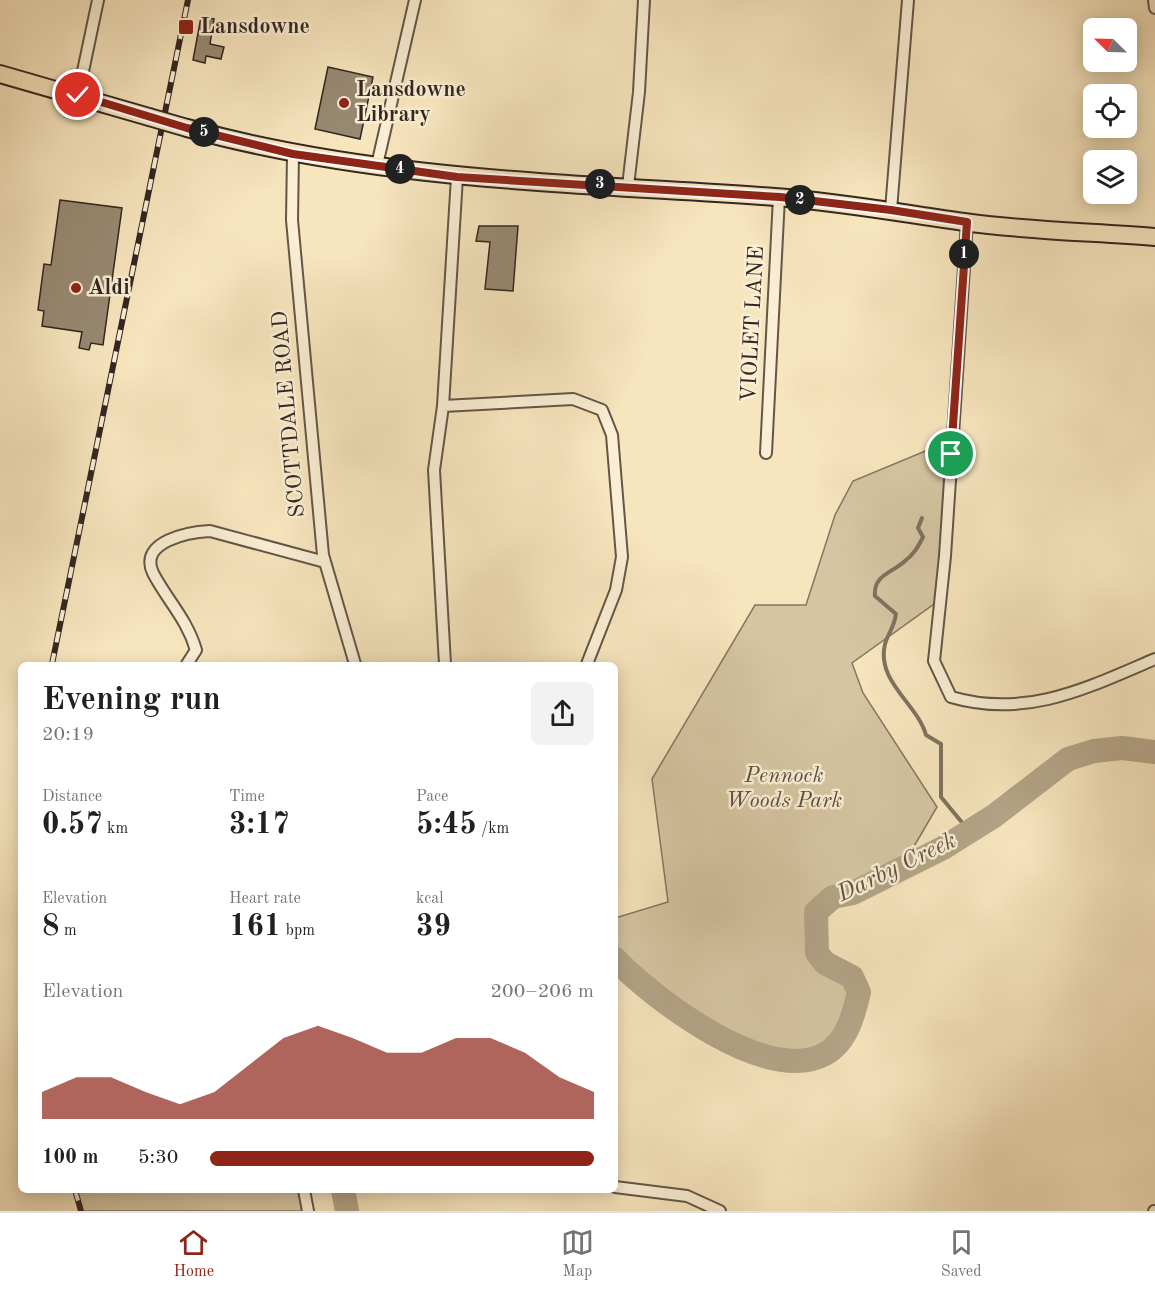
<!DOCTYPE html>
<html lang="en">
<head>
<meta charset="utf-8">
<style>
	:root { --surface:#fff; --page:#f2f2f2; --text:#202124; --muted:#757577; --line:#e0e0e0; --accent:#8f2418 }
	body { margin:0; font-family:"Old Standard TT",serif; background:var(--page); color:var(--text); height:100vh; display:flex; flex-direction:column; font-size:22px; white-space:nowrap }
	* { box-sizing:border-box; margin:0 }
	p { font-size:20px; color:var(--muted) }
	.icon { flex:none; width:33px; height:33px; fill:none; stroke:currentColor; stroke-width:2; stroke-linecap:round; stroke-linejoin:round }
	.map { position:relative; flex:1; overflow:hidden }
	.sheet { position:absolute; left:18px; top:662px; width:600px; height:531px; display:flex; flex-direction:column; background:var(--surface); border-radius:9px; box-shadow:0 3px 15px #0003 }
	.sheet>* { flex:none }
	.needle { width:39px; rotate:293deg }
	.buttons { position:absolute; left:1083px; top:18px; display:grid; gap:12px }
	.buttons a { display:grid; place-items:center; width:54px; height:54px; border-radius:9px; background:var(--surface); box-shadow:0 3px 15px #0003; font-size:30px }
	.pin { position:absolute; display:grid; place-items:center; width:51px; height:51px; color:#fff; margin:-26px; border:3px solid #fff; border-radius:50%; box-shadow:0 2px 6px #0007 }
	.km { position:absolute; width:30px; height:30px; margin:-15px; border-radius:50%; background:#222; color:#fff; font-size:16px; line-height:30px; text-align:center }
	.round { display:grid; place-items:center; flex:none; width:63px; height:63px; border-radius:9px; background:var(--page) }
	.summary { display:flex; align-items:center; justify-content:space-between; height:102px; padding:0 24px }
	h1 { font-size:33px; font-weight:700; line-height:45px }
	.metrics { display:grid; grid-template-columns:repeat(3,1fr); gap:9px; height:102px; padding:6px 24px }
	.metrics div { display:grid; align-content:center }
	.metrics b { font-size:30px; font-weight:700 }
	.metrics small { font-size:16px; font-weight:400 }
	.metrics p { font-size:16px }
	.chart { height:168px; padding:12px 24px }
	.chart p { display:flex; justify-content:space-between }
	.chart svg { width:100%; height:108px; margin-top:6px; fill:var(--accent); opacity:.7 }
	ul { padding:0 24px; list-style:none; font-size:20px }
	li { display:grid; grid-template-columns:96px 72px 1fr; align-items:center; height:45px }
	li i { height:15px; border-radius:8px; background:var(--accent) }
	.dock { display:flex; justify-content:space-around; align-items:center; height:84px; border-top:2px solid var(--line); background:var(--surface); font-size:16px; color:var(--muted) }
	.dock a { display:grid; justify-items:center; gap:3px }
	.dock .selected { color:var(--accent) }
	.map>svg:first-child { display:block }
</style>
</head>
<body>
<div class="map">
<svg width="1155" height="1211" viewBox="0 0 1155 1211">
	<rect width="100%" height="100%" fill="#f7e5bd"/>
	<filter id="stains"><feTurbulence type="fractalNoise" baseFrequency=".00333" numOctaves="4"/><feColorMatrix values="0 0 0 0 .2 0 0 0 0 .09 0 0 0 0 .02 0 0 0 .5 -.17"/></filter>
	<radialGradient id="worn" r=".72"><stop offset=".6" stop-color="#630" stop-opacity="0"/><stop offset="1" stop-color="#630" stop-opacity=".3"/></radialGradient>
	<!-- green -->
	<path fill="#d6c5a2" stroke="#847662" stroke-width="1.5" d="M952,440L941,599L852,663L863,693L937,807L902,867L853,893L832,897L816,912L817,953L825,963L852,977L859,992C854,1014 847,1042 825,1054C768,1087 654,998 615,959V918L668,902L652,779L755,605H806L835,515L853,481Z
		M75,1190H304L308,1211H81Z"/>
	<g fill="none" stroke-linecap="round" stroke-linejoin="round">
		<!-- stream -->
		<path stroke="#80725f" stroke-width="4" d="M922,518L918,528L923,537C918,547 914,554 905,561C892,573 873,575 875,596L896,614C894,628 888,633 885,644C876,682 917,703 926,735L941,744V797L969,831"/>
		<!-- river -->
		<path stroke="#b4a488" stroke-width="24" d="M615,959C654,999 767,1086 825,1054C847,1042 854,1014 859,992L852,977L825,963L817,953L816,912L833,897L853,893L943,848L994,816L1068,759L1094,751L1122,748L1155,752
			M343,1190L347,1211"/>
	</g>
	<!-- building -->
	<path fill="#988972" stroke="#322621" stroke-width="1.5" d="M201,17L214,19L210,44L224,47L221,59L206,56L205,63L193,60Z
		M328,67L373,77L360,139L315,129Z
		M60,200L122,208L103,345L91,343L89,350L79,348L82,332L42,326L44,311L38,310L44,264L51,265Z
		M479,226H518L513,291L485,289L490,242L476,241Z"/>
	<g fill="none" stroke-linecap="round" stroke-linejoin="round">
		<defs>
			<path id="minor" d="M1154,0L1155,8
				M78,95L98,0
				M293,154L292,220L323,555L355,664
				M377,165L415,0
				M628,186L639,92L644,0
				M891,210L908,0
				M967,222L945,556L934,661L951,697C1026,719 1087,688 1155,659
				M443,406L573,399L602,410L612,435L622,557L616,590L587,664
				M766,453L779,197
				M187,664L196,650C187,619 167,600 153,573C138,541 190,532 210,531L325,562
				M445,664L434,470L443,406L457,177
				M615,1187L687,1196L720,1211
				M304,1190L308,1211
				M1154,1211H1155"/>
			<path id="primary" d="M0,74L149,117
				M187,128C378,181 578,183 775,197C839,202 901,213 964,222C1027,231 1092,232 1155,237"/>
		</defs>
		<!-- minor casing -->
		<use href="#minor" stroke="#635648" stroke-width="14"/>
		<!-- primary casing -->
		<use href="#primary" stroke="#322621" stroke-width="20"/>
		<!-- minor -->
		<use href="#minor" stroke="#faeed4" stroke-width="10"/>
		<!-- primary -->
		<use href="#primary" stroke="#f7e5bd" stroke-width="16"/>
		<defs>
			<path id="rail" d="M52,664L188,0
				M75,1190L81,1211"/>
		</defs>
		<!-- rail casing -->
		<use href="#rail" stroke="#322621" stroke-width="6"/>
		<!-- rail -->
		<use href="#rail" stroke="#faeed4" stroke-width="4" stroke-dasharray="11" stroke-linecap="butt"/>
		<defs>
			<path id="primary-bridge" d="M149,117L187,128"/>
		</defs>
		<!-- primary-bridge casing -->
		<use href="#primary-bridge" stroke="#322621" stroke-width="20" stroke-linecap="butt"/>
		<!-- primary-bridge -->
		<use href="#primary-bridge" stroke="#f7e5bd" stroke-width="16"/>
	</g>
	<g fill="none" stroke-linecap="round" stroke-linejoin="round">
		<defs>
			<path id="route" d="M78,95L187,128L293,154L457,177L780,197L891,210L967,222L951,454"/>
		</defs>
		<!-- route casing -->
		<use href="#route" stroke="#fff" stroke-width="12"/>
		<!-- route -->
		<use href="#route" stroke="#8f2418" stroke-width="8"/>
	</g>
	<!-- markers -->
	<g fill="#8f2418" stroke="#faeed4" stroke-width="2">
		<rect x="178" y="19" width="16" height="16" rx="3"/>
		<circle cx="344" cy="103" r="6"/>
		<circle cx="76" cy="288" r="6"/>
	</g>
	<g text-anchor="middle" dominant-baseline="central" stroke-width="5" stroke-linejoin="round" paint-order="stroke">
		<!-- poi labels -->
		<g font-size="22" font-weight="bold" fill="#322621" stroke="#faeed4" text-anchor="start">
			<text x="200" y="27">Lansdowne</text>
			<text x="356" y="90">Lansdowne<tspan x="356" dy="25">Library</tspan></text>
			<text x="88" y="288">Aldi</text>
		</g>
		<!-- street labels -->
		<g font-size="22" fill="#322621" stroke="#faeed4">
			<text transform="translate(753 324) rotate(-87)">VIOLET LANE</text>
			<text transform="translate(289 414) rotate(-95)">SCOTTDALE ROAD</text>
		</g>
		<!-- park labels -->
		<g font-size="22" font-style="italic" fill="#5b4e41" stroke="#faeed4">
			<text x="784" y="776">Pennock<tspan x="784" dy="25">Woods Park</tspan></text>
		</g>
		<!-- water labels -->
		<g font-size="24" font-style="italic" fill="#605245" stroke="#faeed4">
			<text transform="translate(897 868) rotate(-26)">Darby Creek</text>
		</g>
	</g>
	<rect width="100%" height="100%" filter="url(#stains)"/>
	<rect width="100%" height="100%" fill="url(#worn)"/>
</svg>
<div class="buttons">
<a><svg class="needle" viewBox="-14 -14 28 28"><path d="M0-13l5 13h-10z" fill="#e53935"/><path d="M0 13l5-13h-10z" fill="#757577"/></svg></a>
<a><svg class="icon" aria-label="locate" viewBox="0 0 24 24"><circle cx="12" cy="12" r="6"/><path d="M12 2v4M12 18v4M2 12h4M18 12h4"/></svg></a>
<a><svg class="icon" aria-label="layers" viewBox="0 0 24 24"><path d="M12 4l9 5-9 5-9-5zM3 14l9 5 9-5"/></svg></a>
</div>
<div class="pin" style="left:951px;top:454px;background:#1e9e55"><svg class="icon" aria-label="arrive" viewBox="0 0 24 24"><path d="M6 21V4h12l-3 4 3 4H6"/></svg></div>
<div class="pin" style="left:78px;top:95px;background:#d93025"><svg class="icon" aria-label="check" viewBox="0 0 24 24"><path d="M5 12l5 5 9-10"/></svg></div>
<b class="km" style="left:964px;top:254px">1</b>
<b class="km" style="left:800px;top:200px">2</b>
<b class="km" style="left:600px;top:184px">3</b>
<b class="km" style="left:400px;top:169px">4</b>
<b class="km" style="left:204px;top:132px">5</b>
<section class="sheet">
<div class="summary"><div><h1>Evening run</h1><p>20:19</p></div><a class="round"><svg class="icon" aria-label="share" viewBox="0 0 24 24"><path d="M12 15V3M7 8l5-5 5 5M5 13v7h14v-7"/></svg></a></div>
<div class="metrics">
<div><p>Distance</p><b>0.57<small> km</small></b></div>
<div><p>Time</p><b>3:17</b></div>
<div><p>Pace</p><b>5:45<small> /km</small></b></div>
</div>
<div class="metrics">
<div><p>Elevation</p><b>8<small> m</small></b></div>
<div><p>Heart rate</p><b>161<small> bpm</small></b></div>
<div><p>kcal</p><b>39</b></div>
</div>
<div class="chart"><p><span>Elevation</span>200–206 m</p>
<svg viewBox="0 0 160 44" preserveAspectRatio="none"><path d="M0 44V33L10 27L20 27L30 33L40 38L50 33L60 22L70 11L80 6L90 11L100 17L110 17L120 11L130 11L140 17L150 27L160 33V44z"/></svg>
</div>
<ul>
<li><b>100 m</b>5:30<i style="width:100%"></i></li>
</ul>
</section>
</div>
<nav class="dock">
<a class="selected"><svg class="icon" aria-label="home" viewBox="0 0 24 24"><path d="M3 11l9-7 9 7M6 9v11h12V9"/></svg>Home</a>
<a><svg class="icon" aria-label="map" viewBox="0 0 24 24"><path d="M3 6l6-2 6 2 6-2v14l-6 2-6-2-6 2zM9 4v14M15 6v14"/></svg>Map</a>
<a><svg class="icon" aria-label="saved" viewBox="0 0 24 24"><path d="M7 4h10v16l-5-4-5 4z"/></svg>Saved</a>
</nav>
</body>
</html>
